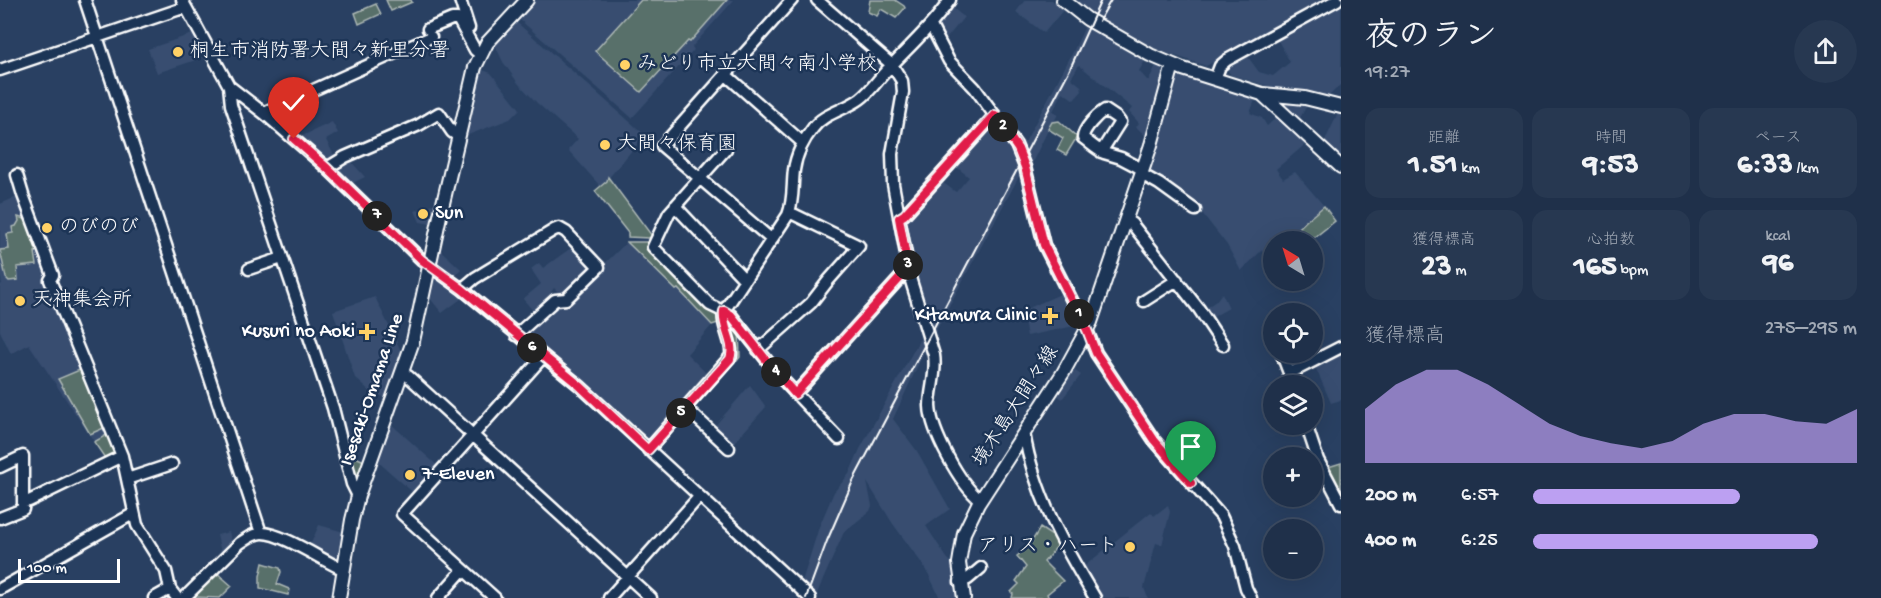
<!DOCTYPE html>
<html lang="ja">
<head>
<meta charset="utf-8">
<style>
	:root { --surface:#1f304a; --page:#273851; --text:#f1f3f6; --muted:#a1a9b5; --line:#3c4b62; --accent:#bca0f2 }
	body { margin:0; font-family:"Gochi Hand","Klee One",sans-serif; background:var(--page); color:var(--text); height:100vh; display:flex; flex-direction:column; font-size:22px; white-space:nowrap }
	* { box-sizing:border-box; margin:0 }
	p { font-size:20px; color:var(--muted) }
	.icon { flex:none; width:33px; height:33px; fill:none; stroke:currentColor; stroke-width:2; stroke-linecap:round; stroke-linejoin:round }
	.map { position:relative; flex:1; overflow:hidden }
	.drawer { display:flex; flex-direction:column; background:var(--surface); width:540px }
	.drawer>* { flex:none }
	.needle { width:39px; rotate:322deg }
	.tools { position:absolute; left:1263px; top:231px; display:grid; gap:12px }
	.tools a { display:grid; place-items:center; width:60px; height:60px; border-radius:50%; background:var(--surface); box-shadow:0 6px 24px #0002,0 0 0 2px var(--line); font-size:30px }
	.scale { position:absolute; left:18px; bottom:15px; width:102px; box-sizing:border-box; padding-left:6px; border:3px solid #fff; border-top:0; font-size:16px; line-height:21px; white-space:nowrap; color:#fff; -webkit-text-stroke:4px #1d3557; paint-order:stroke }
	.pin { position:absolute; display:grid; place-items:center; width:51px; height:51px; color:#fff; margin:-62px -26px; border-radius:50% 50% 50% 0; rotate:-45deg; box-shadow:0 0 6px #0007 }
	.pin .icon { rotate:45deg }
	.km { position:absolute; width:30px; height:30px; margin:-15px; border-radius:50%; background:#222; color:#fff; font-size:16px; line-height:30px; text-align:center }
	.round { display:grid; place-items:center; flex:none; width:63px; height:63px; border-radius:32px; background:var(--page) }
	.headline { display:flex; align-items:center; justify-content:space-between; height:102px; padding:0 24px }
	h1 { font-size:33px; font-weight:800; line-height:45px }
	.metrics { display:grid; grid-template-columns:repeat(3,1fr); gap:9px; height:102px; padding:6px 24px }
	.metrics div { display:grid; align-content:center; border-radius:15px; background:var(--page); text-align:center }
	.metrics b { font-size:30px; font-weight:800 }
	.metrics small { font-size:16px; font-weight:400 }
	.metrics p { font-size:16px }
	.chart { height:168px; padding:12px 24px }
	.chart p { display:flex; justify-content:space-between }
	.chart svg { width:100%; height:108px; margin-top:6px; fill:var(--accent); opacity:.7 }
	ul { padding:0 24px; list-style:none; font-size:20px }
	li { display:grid; grid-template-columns:96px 72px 1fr; align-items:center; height:45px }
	li i { height:15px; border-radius:8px; background:var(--accent) }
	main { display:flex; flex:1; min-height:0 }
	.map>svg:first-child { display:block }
</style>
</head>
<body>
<main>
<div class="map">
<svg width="1341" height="598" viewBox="0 0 1341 598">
	<rect width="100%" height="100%" fill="#294062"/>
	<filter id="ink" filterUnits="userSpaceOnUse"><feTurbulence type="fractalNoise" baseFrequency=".0167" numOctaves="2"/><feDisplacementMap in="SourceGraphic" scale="12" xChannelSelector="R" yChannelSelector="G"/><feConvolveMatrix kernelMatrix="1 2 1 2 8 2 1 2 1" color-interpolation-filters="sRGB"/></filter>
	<g filter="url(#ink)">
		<!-- built -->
		<path fill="#374d70" d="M535,0H734L692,47L694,50L632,118L519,19L517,17Z
			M1025,0H1052L1064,9L1044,33L1016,12Z
			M1076,0H1323L1206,66L1143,45L1087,13Z
			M948,4L964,17L943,43L935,23Z
			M1339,4H1341V84L1327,98L1281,90L1231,75L1228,71L1230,64L1241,57L1243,60L1248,57L1259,72L1273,76L1290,62L1276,37Z
			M514,20L645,135L601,187L568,150L578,139L537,103L518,83L503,62L494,43Z
			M1086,24L1146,59L1139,71L1147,80H1149L1156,65L1160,67L1163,73L1159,94L1147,137L1136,127L1139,123L1129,112L1132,108L1079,65L1071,78L1081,86L1082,91L1074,100L1063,92L1053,111L1058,114L1054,122H1052L1029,169L1015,137L1025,142L1073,52Z
			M195,33L208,56L157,73L148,49Z
			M480,69L491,73L520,109L510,119L468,135L465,139L464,136Z
			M1181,75L1255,100L1250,113L1262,118L1267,126L1278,116L1307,143L1276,169L1283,179L1295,172L1324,206L1306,221L1286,241L1274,242L1273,256L1270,260L1262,250L1241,271L1227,245L1202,213L1146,173L1175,78Z
			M1281,100L1308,103L1298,122L1279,104Z
			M1339,111H1341V159L1339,160L1323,145Z
			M991,121L1010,139L1023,169L934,334L914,277L903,220L939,180L956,192L969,177L954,165Z
			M332,122L338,133L326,140L336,159L327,162L300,137Z
			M348,158L365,177L351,184L333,167Z
			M19,196L48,278L119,455L107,461L29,344L11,354L0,331V285L2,284L0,275V204Z
			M438,202L432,224L420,222L415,211Z
			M627,242L675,290L678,289L712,325L687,354L711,378L651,442L646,443L521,333L556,301L564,303Z
			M575,245L594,265L562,296L554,288L551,292L553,297L534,312L523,299L541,284L531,269L539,263L543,268Z
			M437,247L461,269L452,278L434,264Z
			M432,272L465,296L442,313L428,296Z
			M1065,292L1079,325L1027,336L1022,311Z
			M1222,293L1229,308L1209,319L1203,310L1216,301Z
			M375,297L402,353L387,398L372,393L355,378L333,311Z
			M922,335L926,348L893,419L917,451L950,509L926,526L947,558L954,565L955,582L960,598H940L926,569L893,524L867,482L872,506L870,511L844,532L815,598L801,585L819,527L834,492L849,474L860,449Z
			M1341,350V400L1331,403L1314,364Z
			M1071,368L1081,375L1062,399L1055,393Z
			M750,385L766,407L731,446L713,428Z
			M390,423L440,468L416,495L376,460Z
			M1168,505L1170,512L1162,545L1156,543L1144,588L1148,598H1099L1081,569L1151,512L1154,516Z
			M319,525L344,532L338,564L308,550Z
			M229,532L233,546L222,557L217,535Z"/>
		<!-- green -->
		<path fill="#596f6a" stroke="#acb7b4" stroke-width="1.5" d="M386,0H411L412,2L391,11Z
			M641,0H727L690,42L688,41L641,92L595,51Z
			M870,0H895L904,6L905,8L896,18L881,9L877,16L868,12Z
			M376,4L381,14L359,24L355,13Z
			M1059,121L1077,137L1066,155L1057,150L1063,138L1048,129L1052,122Z
			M608,177L652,236L649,238L628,237V233L595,191L607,181Z
			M1324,206L1335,221L1310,241H1286L1306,221Z
			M18,217L28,220L39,250L35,252L37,265L17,267L18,280L9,281L6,278L0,250L9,249L7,234L13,233L12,227L16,226L19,221Z
			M654,239L653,241L715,310L718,323L712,325L678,289L676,290L627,242H646Z
			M729,315L739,329L740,357L737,361H734C738,345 725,331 729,315Z
			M82,369L106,427L90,434L58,379Z
			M110,433L119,455L107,461L94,442Z
			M347,453L364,461L356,486Z
			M1341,463V500L1325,468Z
			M1040,528L1057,539L1059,544L1044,562L1063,581L1047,594L1048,596L1046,598H1012L1013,594L1011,592L1019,584L1016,581L1026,567L1017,556L1029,546Z
			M263,563L280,568L281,572L277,584L289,589L288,595L260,588V576Z
			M216,572L232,586L220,598L191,597L195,593L197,594L201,590L200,589Z"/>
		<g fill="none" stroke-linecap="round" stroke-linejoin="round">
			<defs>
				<path id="minor" d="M85,0L261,533
					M182,0L229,86L265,114L327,168L422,260L462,289L580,386L810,598
					M460,0L469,28
					M817,0L892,65L902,81L903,92L892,154L893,184L911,281L934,355C937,373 930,389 930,406C931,432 960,484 980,500
					M931,26L949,61L975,88L1016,145L1025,167L1044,245L1087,330L1096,353L1154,440L1221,516L1235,546L1246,588L1251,598
					M428,29L452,19H458L475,50L480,54
					M0,70L186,7
					M725,74L803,143
					M1215,79L1220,66L1227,60L1337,0
					M229,86L231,105L333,408L352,484L358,496
					M265,114L269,110L431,37
					M726,149L669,213L653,247L710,305L731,315L781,378L839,439
					M1101,152L1120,122L1117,118L1105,110C1097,115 1083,129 1083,138C1090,143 1096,149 1104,153L1121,158L1142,169
					M327,168L345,157L419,125L439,113L452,132L458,136
					M1141,174L1159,184L1195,210
					M17,175L23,195L53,275L50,280L122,456L137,525L166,571L170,589L177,598
					M675,206L744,279
					M899,217L904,215L995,115
					M1126,220L1132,224L1199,309L1223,345
					M772,240L662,146L792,0
					M249,269L282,258
					M462,289L475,278L554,230L559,228L566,232L599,267L566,299L555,300L516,335
					M1144,301L1177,280
					M758,350L811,303L828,281L859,246L789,212
					M1281,352L1294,386
					M1290,373L1341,347
					M402,374L408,376L651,598
					M795,394L900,278L909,273
					M686,408L729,448
					M1306,424L1318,460L1341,504
					M1024,433C1034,493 1064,547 1095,598
					M648,450L731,356C733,341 721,327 724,311L788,215C794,200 792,185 794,170C796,155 804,139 813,128C824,113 845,110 860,99C871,91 878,79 888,69C910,46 932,26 950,0
					M0,467L23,456V509L0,518
					M127,479L172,464
					M23,502L29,501L122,456
					M960,582L968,579L981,568
					M0,589L131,515L134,516
					M154,598L170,589
					M184,598L240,543C246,539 254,533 262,533C281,533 319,558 338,567L344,568
					M438,598L463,570
					M495,598L402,514L543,357
					M609,598L699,497"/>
				<path id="major" d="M1063,0L1087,19L1150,55L1183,69L1262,94L1341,167
					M1263,94L1305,98L1341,107
					M339,598L352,520L358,496L413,341L440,216L475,67L487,43L527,0
					M964,598L959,563L964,533L978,504L1063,373L1091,322L1151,145L1173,65"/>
			</defs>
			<!-- minor casing -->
			<use href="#minor" stroke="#fff" stroke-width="15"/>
			<!-- major casing -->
			<use href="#major" stroke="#fff" stroke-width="16"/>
			<!-- minor -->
			<use href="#minor" stroke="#1d3557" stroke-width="10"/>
			<!-- major -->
			<use href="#major" stroke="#1d3557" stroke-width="12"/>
			<!-- rail -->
			<path stroke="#fff" stroke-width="2" d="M1099,21L1111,0
				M806,598L827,541L853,481L1069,71L1101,0"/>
		</g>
	</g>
	<g fill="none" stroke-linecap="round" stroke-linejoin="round" filter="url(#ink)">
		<defs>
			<path id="route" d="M294,139L327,168L422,260L462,289L580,386L648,450L730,359C736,343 721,327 724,311L731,315L770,365L795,394L900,278L909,273L899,218L904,215L995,115L1018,149L1025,167L1044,245L1087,330L1096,353L1154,440L1191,483"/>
		</defs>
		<!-- route casing -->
		<use href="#route" stroke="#fff" stroke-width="12"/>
		<!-- route -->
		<use href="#route" stroke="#e11d48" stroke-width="8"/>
	</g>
	<!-- markers -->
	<g fill="#ffd166" stroke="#1d3557" stroke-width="2">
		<circle cx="178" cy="52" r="6"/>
		<circle cx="625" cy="65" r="6"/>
		<circle cx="605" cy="145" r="6"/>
		<circle cx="423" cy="214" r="6"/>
		<circle cx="47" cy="228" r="6"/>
		<circle cx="20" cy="301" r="6"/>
		<path d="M1047 307h6v6h6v6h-6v6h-6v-6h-6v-6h6z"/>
		<path d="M364 323h6v6h6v6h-6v6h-6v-6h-6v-6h6z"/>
		<circle cx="410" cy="475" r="6"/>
		<circle cx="1130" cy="547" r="6"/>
	</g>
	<g text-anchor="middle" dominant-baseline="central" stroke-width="5" stroke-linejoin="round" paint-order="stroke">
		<!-- poi labels -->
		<g font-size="20" fill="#fff" stroke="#1d3557" text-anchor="start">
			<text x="190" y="52">桐生市消防署大間々新里分署</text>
			<text x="637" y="65">みどり市立大間々南小学校</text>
			<text x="617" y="145">大間々保育園</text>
			<text x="435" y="214">Sun</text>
			<text x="59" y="228">のびのび</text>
			<text x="32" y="301">天神集会所</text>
			<text x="1036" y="316" text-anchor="end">Kitamura Clinic</text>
			<text x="355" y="332" text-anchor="end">Kusuri no Aoki</text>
			<text x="422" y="475">7-Eleven</text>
			<text x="1118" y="547" text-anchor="end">アリス・ハート</text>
		</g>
		<!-- street labels -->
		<g font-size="20" fill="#fff" stroke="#1d3557">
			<text transform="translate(373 390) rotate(-71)">Isesaki-Omama Line</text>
			<text transform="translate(1017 407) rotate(-57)">境木島大間々線</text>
		</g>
	</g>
</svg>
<div class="tools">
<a><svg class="needle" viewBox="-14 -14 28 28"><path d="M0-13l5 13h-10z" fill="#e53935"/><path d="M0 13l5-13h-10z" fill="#a1a9b5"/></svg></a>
<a><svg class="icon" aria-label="locate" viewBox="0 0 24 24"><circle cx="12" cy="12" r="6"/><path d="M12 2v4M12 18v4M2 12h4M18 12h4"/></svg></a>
<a><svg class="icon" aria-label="layers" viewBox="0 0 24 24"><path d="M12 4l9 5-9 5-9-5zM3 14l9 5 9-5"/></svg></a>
<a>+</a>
<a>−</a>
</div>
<div class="scale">100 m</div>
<div class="pin" style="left:1191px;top:483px;background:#1e9e55"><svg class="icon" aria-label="arrive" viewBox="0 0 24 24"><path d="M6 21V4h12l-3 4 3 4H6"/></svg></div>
<div class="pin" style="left:294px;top:139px;background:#d93025"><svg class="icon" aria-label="check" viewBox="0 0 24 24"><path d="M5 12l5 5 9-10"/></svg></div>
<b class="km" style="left:1079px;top:314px">1</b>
<b class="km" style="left:1003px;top:127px">2</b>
<b class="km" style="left:908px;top:265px">3</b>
<b class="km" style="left:776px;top:372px">4</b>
<b class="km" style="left:681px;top:413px">5</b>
<b class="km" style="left:532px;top:348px">6</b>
<b class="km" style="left:377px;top:216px">7</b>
</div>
<section class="drawer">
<div class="headline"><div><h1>夜のラン</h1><p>19:27</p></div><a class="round"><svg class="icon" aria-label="share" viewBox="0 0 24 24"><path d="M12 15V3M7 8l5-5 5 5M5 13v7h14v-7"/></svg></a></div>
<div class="metrics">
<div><p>距離</p><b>1.51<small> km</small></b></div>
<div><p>時間</p><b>9:53</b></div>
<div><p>ペース</p><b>6:33<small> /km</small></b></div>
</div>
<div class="metrics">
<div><p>獲得標高</p><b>23<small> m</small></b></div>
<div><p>心拍数</p><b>165<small> bpm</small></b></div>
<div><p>kcal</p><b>96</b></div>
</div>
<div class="chart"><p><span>獲得標高</span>275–295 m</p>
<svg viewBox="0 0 160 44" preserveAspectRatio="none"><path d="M0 44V22L10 12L20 6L30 6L40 12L50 20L60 28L70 33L80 36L90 38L100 35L110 28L120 24L130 24L140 27L150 28L160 22V44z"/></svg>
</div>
<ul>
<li><b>200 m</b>6:57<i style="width:64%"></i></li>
<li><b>400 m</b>6:25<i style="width:88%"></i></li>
</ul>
</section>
</main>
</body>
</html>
